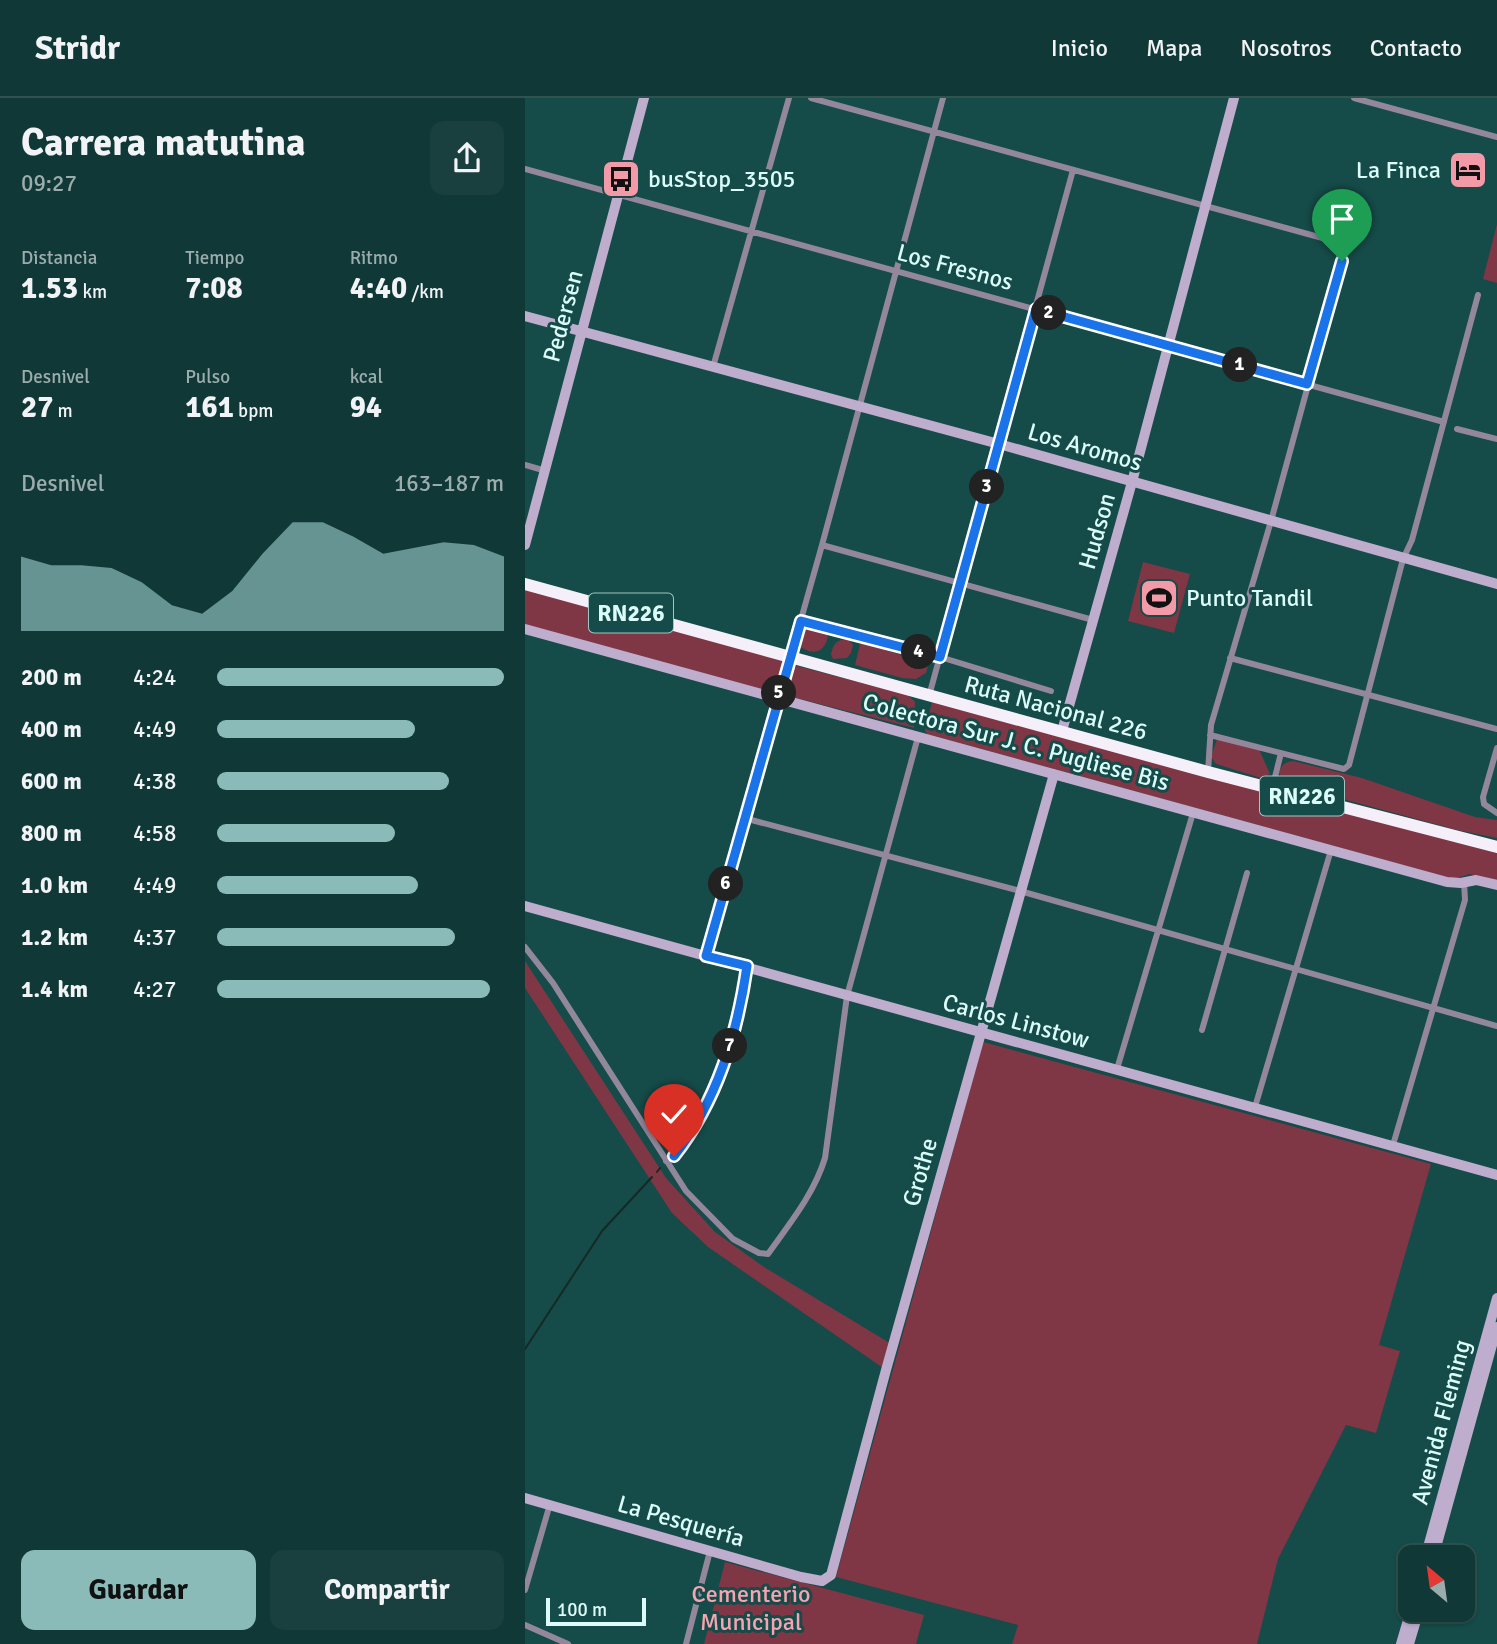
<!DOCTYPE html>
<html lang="es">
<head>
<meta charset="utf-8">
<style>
	:root { --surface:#103836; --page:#193f3e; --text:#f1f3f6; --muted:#9cacad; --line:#305251; --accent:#8bbbb9 }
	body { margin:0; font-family:Signika,sans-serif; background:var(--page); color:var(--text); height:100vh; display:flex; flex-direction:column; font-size:26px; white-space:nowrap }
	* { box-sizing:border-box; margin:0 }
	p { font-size:23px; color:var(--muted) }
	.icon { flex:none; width:38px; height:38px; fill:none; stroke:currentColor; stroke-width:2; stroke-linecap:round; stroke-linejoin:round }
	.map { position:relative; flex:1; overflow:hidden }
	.side { display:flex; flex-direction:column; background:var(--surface); width:525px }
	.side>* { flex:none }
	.needle { width:46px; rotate:331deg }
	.controls { position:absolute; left:873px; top:1447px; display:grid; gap:14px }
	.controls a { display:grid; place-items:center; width:77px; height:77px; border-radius:14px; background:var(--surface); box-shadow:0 2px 5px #0004,0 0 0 2px var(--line); font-size:35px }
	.scale { position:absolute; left:21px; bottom:18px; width:100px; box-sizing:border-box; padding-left:7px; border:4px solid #dbfcf9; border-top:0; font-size:19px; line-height:24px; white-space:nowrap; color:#dbfcf9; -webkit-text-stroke:5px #154b48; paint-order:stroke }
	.pin { position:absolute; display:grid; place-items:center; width:60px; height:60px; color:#fff; margin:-72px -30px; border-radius:50% 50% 50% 0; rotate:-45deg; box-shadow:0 0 7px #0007 }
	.pin .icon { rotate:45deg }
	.km { position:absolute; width:35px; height:35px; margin:-18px; border-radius:50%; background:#222; color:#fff; font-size:19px; line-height:35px; text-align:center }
	.round { display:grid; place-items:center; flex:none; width:74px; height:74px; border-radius:14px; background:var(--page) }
	.head { display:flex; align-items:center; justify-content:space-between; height:119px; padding:0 21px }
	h1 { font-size:38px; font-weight:700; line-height:52px }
	.figures { display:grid; grid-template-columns:repeat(3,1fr); gap:10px; height:119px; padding:7px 21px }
	.figures div { display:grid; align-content:center }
	.figures b { font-size:30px; font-weight:700 }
	.figures small { font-size:19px; font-weight:400 }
	.figures p { font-size:19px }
	.chart { height:196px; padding:14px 21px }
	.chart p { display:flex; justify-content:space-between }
	.chart svg { width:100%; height:126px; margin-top:7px; fill:var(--accent); opacity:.7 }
	.button { display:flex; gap:14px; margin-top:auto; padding:14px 21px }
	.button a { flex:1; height:80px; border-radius:14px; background:var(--accent); color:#111; font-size:28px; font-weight:700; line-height:80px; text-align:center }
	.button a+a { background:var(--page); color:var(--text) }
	ul { padding:0 21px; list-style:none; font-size:23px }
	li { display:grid; grid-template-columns:112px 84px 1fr; align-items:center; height:52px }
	li i { height:18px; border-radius:9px; background:var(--accent) }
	header { display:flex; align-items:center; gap:42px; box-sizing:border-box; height:98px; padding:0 35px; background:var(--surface); border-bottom:2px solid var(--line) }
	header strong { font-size:33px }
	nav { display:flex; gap:38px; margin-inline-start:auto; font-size:24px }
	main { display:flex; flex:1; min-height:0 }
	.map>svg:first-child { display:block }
</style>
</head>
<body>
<header>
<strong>Stridr</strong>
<nav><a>Inicio</a><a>Mapa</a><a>Nosotros</a><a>Contacto</a></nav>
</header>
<main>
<section class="side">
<div class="head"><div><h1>Carrera matutina</h1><p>09:27</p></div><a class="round"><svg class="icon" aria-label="share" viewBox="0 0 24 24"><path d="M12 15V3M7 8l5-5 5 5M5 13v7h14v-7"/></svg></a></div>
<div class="figures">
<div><p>Distancia</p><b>1.53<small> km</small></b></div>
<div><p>Tiempo</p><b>7:08</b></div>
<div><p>Ritmo</p><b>4:40<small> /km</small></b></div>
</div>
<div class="figures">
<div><p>Desnivel</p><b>27<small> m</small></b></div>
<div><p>Pulso</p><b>161<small> bpm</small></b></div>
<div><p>kcal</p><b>94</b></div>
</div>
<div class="chart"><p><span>Desnivel</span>163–187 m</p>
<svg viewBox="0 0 160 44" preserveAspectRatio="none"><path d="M0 44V18L10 21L20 21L30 22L40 27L50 35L60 38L70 30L80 17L90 6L100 6L110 11L120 17L130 15L140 13L150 14L160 18V44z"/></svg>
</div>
<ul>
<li><b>200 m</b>4:24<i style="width:100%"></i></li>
<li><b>400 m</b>4:49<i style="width:69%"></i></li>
<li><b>600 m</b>4:38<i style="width:81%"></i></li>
<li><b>800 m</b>4:58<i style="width:62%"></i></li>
<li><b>1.0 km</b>4:49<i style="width:70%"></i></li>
<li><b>1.2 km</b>4:37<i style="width:83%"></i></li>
<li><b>1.4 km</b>4:27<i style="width:95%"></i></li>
</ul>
<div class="button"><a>Guardar</a><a>Compartir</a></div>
</section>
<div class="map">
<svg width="972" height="1546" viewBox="0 0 972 1546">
	<rect width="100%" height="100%" fill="#154b48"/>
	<!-- green -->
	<path fill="#7f3645" d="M972,126V185L958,181Z
		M618,464L665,476L649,535L603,523Z
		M0,491L256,562L258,567L251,591L247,595L0,527Z
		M277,528L301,534L303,539C299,555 288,558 274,548L272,543Z
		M323,541L328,547L326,555L322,560L308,561L306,556C309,545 311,542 323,541Z
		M338,545L399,564L403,568L401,575L391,581L377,580L330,567L335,546Z
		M272,568L383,597L390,604L389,630L259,597L257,592L263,573Z
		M407,604L972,755V784L945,776L928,781L402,636L400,632Z
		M692,641L734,651L745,676L736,680L691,666L686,659Z
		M768,663L837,680L950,719L972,722V740L932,732L759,685L754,675C756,667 760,664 768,663Z
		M0,863L141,1080L190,1134L239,1169L368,1247L361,1272L183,1149L147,1115L0,890Z
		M458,944L906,1066L854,1247L875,1253L851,1335L821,1327L753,1461L732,1546H487L493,1527L311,1479Z
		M200,1464L399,1517L391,1546H179Z"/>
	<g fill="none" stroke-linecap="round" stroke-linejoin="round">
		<!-- stream -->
		<path stroke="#152927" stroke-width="2" d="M132,1074L135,1070
			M0,1251L77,1133L127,1079"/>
		<!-- street -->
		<path stroke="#92879b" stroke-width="6" d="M286,0L812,144L816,152L817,163L746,423L686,627L683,674
			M829,0L972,39
			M0,71L919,324
			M188,269L264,0
			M932,331L972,341
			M0,367L21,373
			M297,447L568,522
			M276,523L415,559L526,593
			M705,560L972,631
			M404,598L548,72
			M685,637L819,671L824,667L878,461L887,442L953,197
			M972,650L958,699L959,706L972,715
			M747,691L756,655
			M219,720L495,793L972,928
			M0,849L28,885L161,1093L208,1141L234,1155L243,1156C265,1125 289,1096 300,1060L322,898L393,639
			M181,858L297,447L418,0
			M677,932L722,775
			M592,971L668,715
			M730,1009L806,752
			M868,1047L940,802L939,784
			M141,1063C153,1055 160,1041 168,1029C199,978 214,928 222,868
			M0,1492L25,1406
			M0,1527L43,1546
			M161,1546L185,1453"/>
		<!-- secondary -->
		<path stroke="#beadcd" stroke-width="10" d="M0,218L474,346L972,486
			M0,447L119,0
			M0,531L922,784L936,785L951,782L972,787
			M537,633L607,384L709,0
			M0,808L972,1077
			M0,1400L276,1479L297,1483L306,1477L361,1272L529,676
			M900,1460L972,1200
			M908,1460L972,1229
			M876,1546L886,1512
			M884,1546L894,1512"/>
		<!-- highway -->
		<path stroke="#f4eff9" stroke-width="12" d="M0,486L683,674L972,749"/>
	</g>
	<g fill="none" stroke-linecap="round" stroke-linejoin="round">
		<defs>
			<path id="route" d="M149,1058C192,1003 212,937 222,868L181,858L276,523L415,559L511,211L782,286L817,163"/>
		</defs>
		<!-- route casing -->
		<use href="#route" stroke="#fff" stroke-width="14"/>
		<!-- route -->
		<use href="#route" stroke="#1a73e8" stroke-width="9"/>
	</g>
	<!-- icons -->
	<defs>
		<symbol id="hotel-square" viewBox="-11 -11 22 22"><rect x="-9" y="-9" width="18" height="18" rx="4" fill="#f39aa9" stroke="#154b48"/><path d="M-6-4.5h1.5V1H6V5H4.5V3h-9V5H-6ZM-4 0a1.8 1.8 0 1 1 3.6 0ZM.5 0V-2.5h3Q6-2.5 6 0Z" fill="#111"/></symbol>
		<symbol id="bus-square" viewBox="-11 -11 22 22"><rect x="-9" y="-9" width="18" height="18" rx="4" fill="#f39aa9" stroke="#154b48"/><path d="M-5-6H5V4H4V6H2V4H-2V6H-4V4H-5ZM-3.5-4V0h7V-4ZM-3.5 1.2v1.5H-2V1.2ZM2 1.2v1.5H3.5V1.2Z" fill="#111"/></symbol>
		<symbol id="stadium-square" viewBox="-11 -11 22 22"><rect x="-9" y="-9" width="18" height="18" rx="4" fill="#f39aa9" stroke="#154b48"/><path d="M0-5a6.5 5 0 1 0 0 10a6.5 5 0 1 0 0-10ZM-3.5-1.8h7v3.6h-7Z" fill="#111"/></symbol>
	</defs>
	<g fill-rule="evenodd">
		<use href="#hotel-square" x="921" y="50" width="44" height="44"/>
		<use href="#bus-square" x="74" y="59" width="44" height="44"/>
		<use href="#stadium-square" x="612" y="478" width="44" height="44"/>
	</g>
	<g text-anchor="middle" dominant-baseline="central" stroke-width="6" stroke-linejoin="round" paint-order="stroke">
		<!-- shield labels -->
		<g fill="#154b48" stroke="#a0c7c4" stroke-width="2">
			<rect x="64" y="495.5" width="84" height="39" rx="5"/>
			<rect x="735" y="678.5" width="84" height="39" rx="5"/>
		</g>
		<g font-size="23" font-weight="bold" fill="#dbfcf9">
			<text x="106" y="515">RN226</text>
			<text x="777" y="698">RN226</text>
		</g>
		<!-- poi labels -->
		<g font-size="24" fill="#dbfcf9" stroke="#154b48" text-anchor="start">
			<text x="916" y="72" text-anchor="end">La Finca</text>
			<text x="123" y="81">busStop_3505</text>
			<text x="661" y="500">Punto Tandil</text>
		</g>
		<!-- street labels -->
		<g font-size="24" fill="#dbfcf9" stroke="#154b48">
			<text transform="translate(430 169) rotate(15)">Los Fresnos</text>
			<text transform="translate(38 218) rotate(-75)">Pedersen</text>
			<text transform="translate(560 349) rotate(16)">Los Aromos</text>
			<text transform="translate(572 433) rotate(-74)">Hudson</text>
			<text transform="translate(531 610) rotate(15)">Ruta Nacional 226</text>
			<text transform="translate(491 644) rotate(15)">Colectora Sur J. C. Pugliese Bis</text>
			<text transform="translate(491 923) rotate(15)">Carlos Linstow</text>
			<text transform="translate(395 1074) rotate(-74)">Grothe</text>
			<text transform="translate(916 1324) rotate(-75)">Avenida Fleming</text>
			<text transform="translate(156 1423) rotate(16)">La Pesquería</text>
		</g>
		<!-- park labels -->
		<g font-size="24" fill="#f6a4b1" stroke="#154b48">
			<text x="226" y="1496">Cementerio<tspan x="226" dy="28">Municipal</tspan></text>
		</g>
	</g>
</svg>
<div class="controls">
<a><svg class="needle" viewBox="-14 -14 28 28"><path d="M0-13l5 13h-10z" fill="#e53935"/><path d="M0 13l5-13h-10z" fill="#9cacad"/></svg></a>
</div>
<div class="scale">100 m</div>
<div class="pin" style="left:817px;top:163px;background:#1e9e55"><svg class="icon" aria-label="arrive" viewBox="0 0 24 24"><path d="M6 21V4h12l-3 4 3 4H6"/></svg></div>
<div class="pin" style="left:149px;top:1058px;background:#d93025"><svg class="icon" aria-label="check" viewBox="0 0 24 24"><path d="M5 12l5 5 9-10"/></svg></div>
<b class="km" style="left:715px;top:267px">1</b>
<b class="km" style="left:524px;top:215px">2</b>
<b class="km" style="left:462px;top:389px">3</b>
<b class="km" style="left:394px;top:554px">4</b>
<b class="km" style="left:254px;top:595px">5</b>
<b class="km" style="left:201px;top:786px">6</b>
<b class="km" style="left:205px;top:948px">7</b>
</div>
</main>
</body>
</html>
